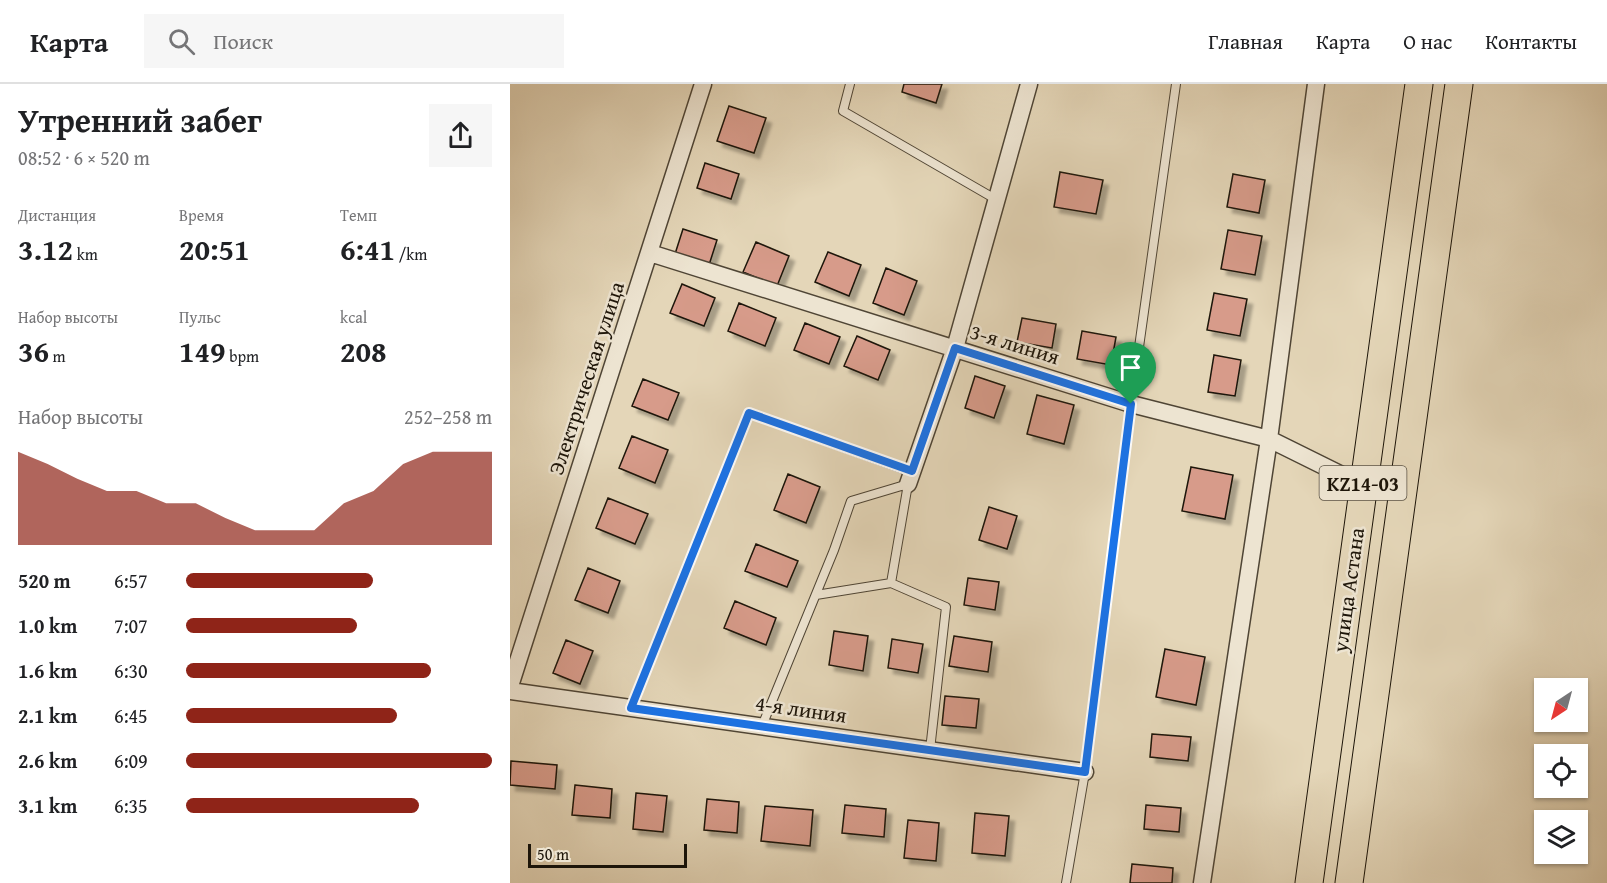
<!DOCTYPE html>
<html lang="ru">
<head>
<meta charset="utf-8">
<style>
	:root { --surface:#fff; --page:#f6f6f6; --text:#202124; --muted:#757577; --line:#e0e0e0; --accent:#8f2418 }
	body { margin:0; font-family:"Gentium Book Plus",serif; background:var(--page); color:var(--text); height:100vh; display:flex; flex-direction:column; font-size:22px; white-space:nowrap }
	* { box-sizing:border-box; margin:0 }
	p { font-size:20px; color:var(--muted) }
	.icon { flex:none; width:33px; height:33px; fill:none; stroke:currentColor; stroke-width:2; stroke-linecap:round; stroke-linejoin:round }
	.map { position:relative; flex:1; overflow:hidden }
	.sheet { display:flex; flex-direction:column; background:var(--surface); width:510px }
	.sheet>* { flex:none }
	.needle { width:39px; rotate:216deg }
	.tools { position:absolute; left:1024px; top:594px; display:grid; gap:12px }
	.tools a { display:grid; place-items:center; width:54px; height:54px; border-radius:0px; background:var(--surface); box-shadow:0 2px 4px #0004; font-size:30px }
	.scale { position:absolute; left:18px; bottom:15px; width:159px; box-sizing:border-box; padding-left:6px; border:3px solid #1d1509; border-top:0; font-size:16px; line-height:21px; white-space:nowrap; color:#1d1509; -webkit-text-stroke:4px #ede4d1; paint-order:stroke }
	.pin { position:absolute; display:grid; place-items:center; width:51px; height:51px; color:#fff; margin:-62px -26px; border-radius:50% 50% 50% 0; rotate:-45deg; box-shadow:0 0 6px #0007 }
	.pin .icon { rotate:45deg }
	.round { display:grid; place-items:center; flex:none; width:63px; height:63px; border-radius:0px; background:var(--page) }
	.summary { display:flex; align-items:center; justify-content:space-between; height:102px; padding:0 18px }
	h1 { font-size:33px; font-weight:800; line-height:45px }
	.metrics { display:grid; grid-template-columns:repeat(3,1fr); gap:9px; height:102px; padding:6px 18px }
	.metrics div { display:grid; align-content:center }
	.metrics b { font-size:30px; font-weight:800 }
	.metrics small { font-size:16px; font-weight:400 }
	.metrics p { font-size:16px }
	.chart { height:168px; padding:12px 18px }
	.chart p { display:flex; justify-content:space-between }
	.chart svg { width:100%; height:108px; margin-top:6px; fill:var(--accent); opacity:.7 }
	ul { padding:0 18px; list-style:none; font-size:20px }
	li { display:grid; grid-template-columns:96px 72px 1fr; align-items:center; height:45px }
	li i { height:15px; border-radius:8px; background:var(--accent) }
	header { display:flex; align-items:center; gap:36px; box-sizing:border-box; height:84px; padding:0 30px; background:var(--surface); border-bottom:2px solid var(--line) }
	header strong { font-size:28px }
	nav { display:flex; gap:33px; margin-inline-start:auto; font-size:21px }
	.search { width:420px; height:54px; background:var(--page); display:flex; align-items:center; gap:15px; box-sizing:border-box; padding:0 21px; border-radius:0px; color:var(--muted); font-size:22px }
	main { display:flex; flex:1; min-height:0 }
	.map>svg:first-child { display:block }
</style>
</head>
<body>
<header>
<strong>Карта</strong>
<div class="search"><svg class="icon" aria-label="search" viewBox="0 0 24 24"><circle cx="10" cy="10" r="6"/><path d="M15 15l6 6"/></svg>Поиск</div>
<nav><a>Главная</a><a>Карта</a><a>О нас</a><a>Контакты</a></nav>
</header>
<main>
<section class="sheet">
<div class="summary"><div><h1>Утренний забег</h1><p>08:52 · 6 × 520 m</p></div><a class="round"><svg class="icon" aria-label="share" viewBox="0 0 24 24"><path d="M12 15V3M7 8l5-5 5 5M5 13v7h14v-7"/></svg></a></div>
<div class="metrics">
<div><p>Дистанция</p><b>3.12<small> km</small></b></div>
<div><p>Время</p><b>20:51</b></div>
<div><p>Темп</p><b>6:41<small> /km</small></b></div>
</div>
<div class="metrics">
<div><p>Набор высоты</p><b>36<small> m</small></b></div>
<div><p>Пульс</p><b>149<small> bpm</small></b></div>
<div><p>kcal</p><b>208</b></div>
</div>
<div class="chart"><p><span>Набор высоты</span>252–258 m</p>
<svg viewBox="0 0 160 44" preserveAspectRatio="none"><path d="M0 44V6L10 11L20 17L30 22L40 22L50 27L60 27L70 33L80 38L90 38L100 38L110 27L120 22L130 11L140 6L150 6L160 6V44z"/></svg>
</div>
<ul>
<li><b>520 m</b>6:57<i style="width:61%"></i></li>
<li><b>1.0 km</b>7:07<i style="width:56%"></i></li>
<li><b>1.6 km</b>6:30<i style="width:80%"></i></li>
<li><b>2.1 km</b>6:45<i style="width:69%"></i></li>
<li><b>2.6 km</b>6:09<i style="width:100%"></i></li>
<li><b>3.1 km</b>6:35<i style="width:76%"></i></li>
</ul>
</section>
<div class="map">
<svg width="1097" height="799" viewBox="0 0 1097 799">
	<defs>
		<filter id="shadow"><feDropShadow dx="5.5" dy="5.5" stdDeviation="1.5" flood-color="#0004"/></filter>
	</defs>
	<rect width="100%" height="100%" fill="#e4d6b8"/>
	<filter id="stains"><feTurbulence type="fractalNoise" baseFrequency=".00333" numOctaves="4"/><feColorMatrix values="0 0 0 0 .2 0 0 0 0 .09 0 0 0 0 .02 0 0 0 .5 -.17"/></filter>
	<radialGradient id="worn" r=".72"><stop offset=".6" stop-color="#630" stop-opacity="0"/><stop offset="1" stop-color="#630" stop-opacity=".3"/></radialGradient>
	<!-- building -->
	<path fill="#d79b8a" stroke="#1d1509" stroke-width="1.5" filter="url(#shadow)" d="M394,0H432L426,19L392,8Z
		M219,22L256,34L244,69L207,57Z
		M195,79L229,90L221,115L187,104Z
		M550,88L593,96L586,130L544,123Z
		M723,90L755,96L749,129L717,123Z
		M173,145L207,156L199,181L165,170Z
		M718,146L752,152L745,191L711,185Z
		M246,158L279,172L267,202L233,188Z
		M318,168L351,181L339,212L305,198Z
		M376,184L407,197L394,231L363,219Z
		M172,200L205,214L194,242L160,229Z
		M704,209L737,215L730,252L697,246Z
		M229,219L266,234L255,262L218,247Z
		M512,234L546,240L542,264L507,258Z
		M295,239L330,253L319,280L284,266Z
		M572,247L606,253L601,281L567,275Z
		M347,252L380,266L368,296L334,282Z
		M704,271L731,276L725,312L698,308Z
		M465,292L495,302L484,334L455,324Z
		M133,295L169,309L158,336L122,322Z
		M527,311L564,321L554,360L517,350Z
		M122,352L158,366L145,399L109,384Z
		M681,383L723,391L715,435L672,427Z
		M278,390L310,403L296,439L264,426Z
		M98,414L138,430L125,460L86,444Z
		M479,423L507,432L497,465L469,456Z
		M246,460L288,477L277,503L235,487Z
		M78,484L110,497L98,529L65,516Z
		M458,494L489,498L485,526L454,521Z
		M225,517L266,534L256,561L214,544Z
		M324,547L358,552L353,587L319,581Z
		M444,552L482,558L478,588L439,582Z
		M382,555L413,560L408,589L378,584Z
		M56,556L83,567L70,600L43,589Z
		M655,565L695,573L686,621L646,613Z
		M435,612L469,615L466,644L432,641Z
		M642,650L681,653L678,677L640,673Z
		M1,677L47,681L45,705L0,701Z
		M65,701L102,705L100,734L62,731Z
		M126,709L157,712L153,748L123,745Z
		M197,715L229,718L227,749L194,746Z
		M335,721L376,725L374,753L332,749Z
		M636,721L671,724L669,748L634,745Z
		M255,722L303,726L300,762L251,757Z
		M465,729L499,732L495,772L462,769Z
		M398,736L429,739L426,777L394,774Z
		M622,780L663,784L662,799H620Z"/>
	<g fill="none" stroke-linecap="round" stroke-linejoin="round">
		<defs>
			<path id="lane" d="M340,0L333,27L487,116
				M306,511L381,499
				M121,624L239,329L402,388
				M252,642L324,466L341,417L398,400L381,499L436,523L420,666
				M556,799L575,688L621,320L666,0"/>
			<path id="street" d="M140,169L621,320L759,355L852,401
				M398,400L445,264L519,0
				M0,602L193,0
				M0,607L575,688
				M692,799L759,355L806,0"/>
			<path id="primary" d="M799,799L909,0
				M839,799L949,0"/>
		</defs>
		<!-- lane casing -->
		<use href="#lane" stroke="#4f4535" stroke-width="10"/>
		<!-- street casing -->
		<use href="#street" stroke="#4f4535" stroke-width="19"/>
		<!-- primary casing -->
		<use href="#primary" stroke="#1d1509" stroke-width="29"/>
		<!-- lane -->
		<use href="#lane" stroke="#ede4d1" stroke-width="8"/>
		<!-- street -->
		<use href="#street" stroke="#ede4d1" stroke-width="16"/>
		<!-- primary -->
		<use href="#primary" stroke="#e4d6b8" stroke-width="27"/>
	</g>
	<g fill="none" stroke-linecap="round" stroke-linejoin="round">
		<defs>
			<path id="route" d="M445,264L621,320L575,688L121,624L239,329L402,387Z"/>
		</defs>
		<!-- route casing -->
		<use href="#route" stroke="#fff" stroke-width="12"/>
		<!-- route -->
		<use href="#route" stroke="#1a73e8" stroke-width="8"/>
	</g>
	<g text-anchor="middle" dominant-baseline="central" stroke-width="5" stroke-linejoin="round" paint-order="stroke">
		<!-- shield labels -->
		<rect fill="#ede4d1" stroke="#5b5345" stroke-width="1.5" x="809.5" y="382" width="87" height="34" rx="4.5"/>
		<g font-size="20" font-weight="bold" fill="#1d1509">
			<text x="853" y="399">KZ14-03</text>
		</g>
		<!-- street labels -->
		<g font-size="21" fill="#1d1509" stroke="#ede4d1">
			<text transform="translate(505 260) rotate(17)">3-я линия</text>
			<text transform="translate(76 294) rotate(-72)">Электрическая улица</text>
			<text transform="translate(838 506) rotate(-82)">улица Астана</text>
			<text transform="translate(291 625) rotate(8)">4-я линия</text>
		</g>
	</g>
	<rect width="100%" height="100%" filter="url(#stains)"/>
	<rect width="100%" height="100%" fill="url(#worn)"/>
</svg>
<div class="tools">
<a><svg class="needle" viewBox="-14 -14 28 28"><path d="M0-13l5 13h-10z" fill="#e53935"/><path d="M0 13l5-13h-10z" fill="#757577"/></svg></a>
<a><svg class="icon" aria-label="locate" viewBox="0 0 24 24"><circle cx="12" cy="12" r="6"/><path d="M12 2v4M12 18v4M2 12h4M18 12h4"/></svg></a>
<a><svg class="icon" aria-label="layers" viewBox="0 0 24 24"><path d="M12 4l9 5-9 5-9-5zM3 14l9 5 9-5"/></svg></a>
</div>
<div class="scale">50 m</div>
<div class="pin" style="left:621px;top:320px;background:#1e9e55"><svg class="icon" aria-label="arrive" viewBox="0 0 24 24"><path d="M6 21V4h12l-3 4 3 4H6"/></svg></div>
</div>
</main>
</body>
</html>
